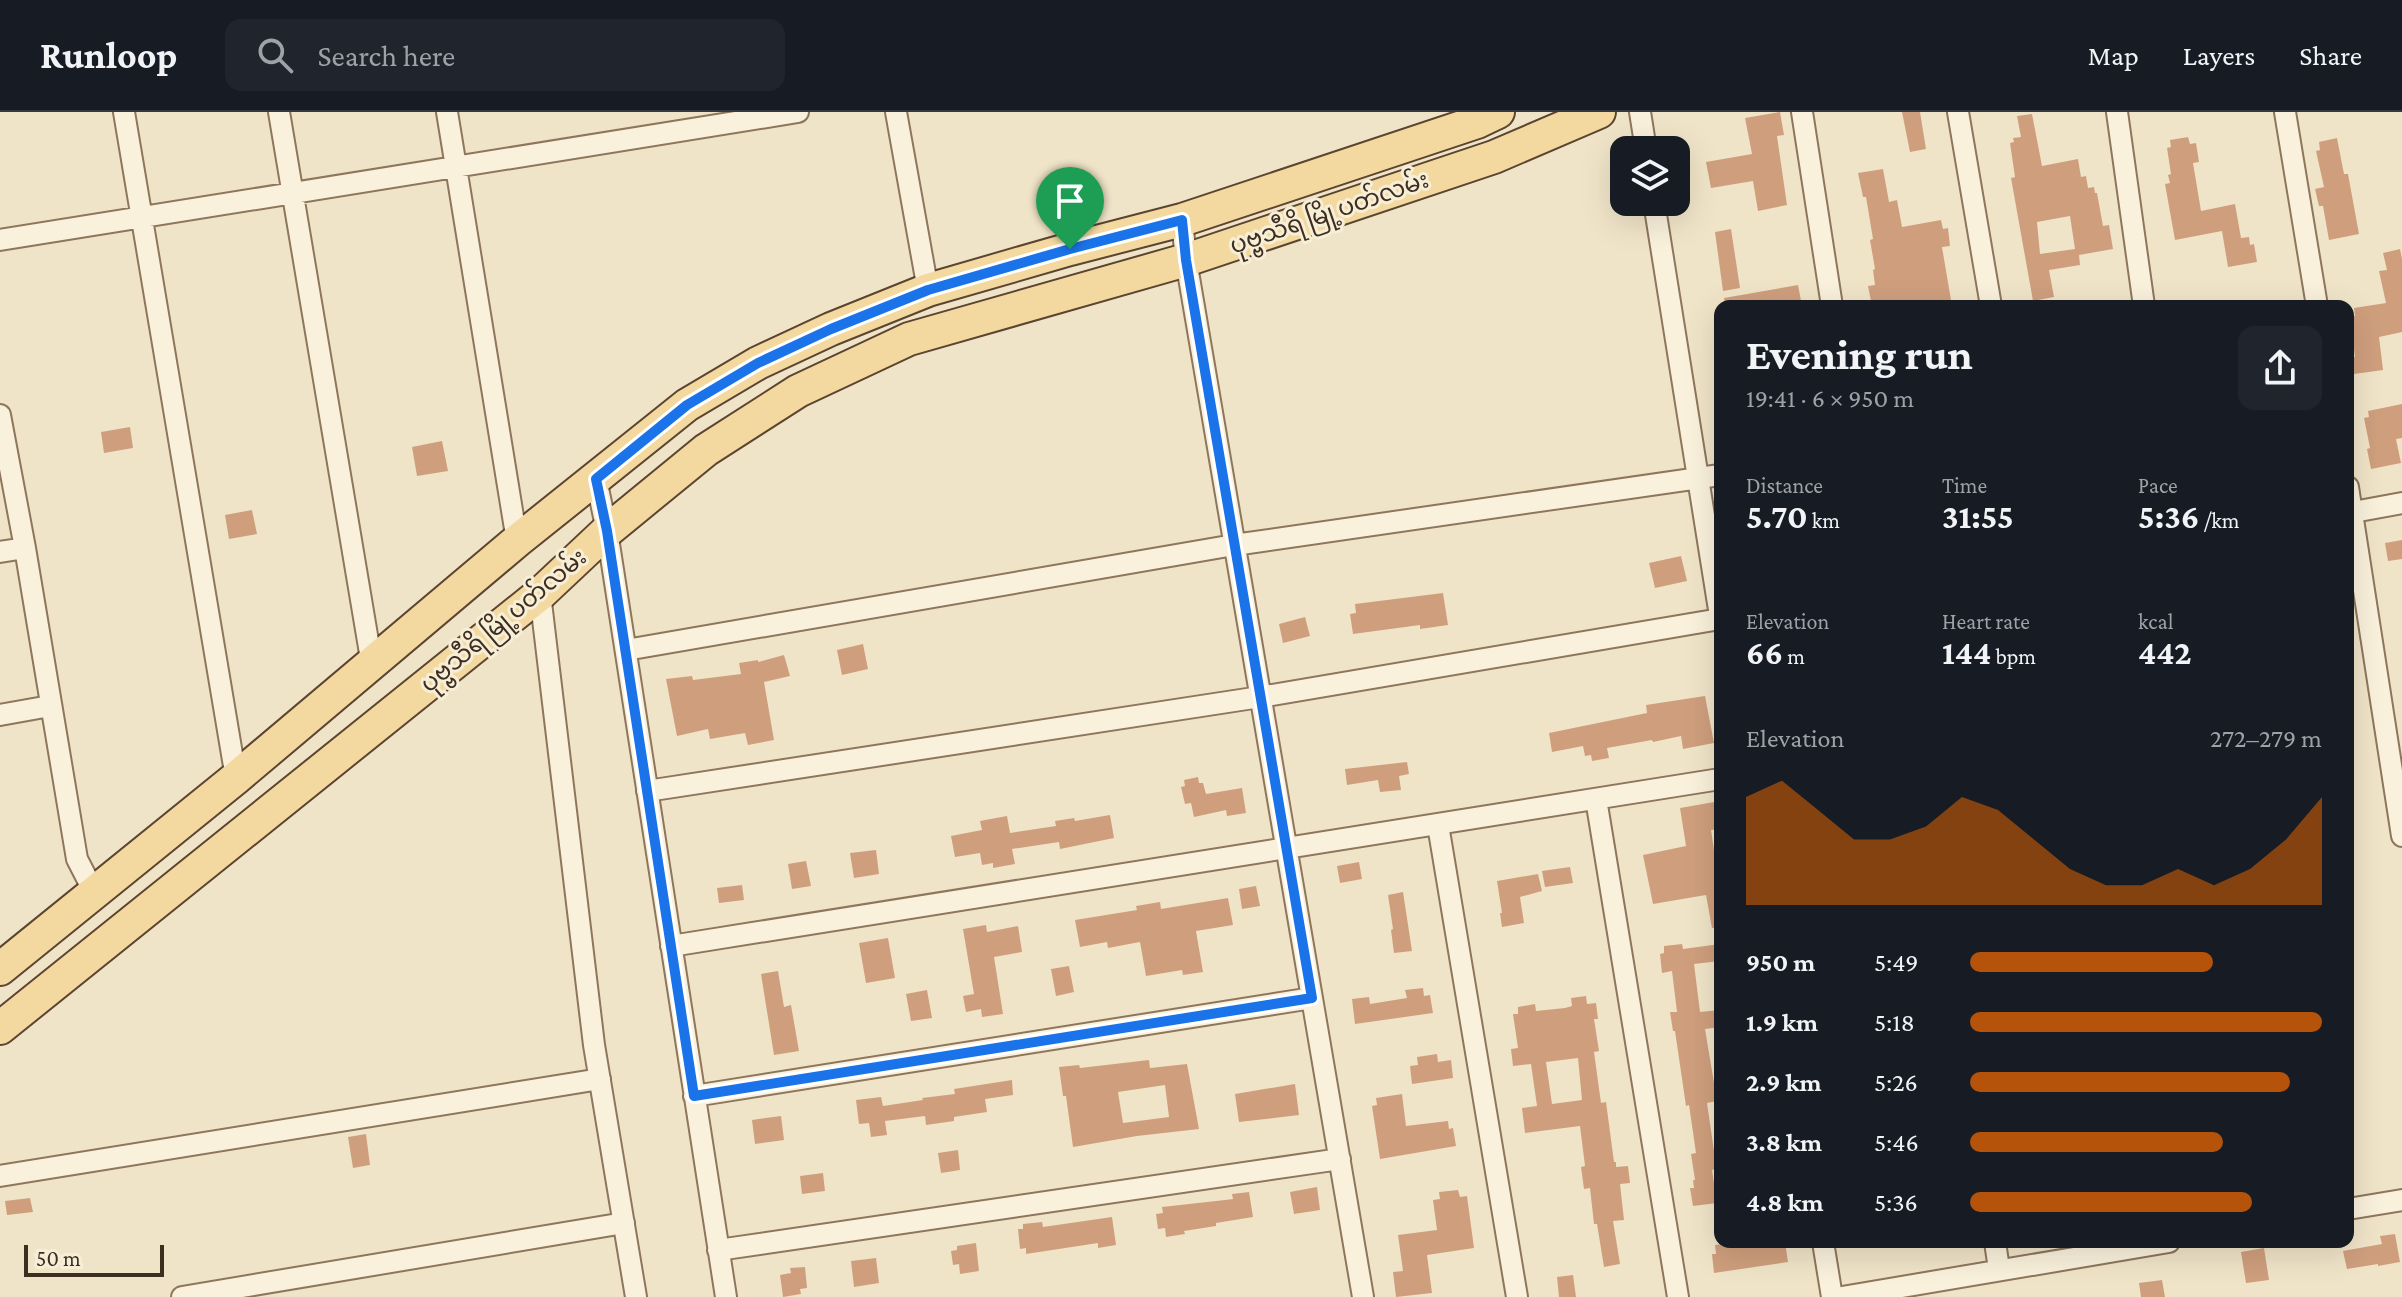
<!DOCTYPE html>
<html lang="en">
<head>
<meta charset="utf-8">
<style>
	:root { --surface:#171b24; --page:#20242c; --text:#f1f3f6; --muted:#9ea1a6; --line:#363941; --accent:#b45309 }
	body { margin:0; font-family:"Crimson Pro","Noto Sans Myanmar",serif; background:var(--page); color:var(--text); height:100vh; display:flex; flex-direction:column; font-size:30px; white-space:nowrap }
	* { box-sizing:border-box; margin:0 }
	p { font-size:26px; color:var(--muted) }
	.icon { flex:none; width:44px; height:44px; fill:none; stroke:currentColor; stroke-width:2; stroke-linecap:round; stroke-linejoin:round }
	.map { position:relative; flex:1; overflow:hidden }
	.details { position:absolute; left:1714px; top:188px; width:640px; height:948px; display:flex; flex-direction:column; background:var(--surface); border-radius:16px; box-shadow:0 8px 32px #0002 }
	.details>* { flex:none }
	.controls { position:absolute; left:1610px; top:24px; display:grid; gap:16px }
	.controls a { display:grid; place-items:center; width:80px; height:80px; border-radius:16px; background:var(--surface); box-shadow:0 8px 32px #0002; font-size:40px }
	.scale { position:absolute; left:24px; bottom:20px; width:140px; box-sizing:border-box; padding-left:8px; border:4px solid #3d2e20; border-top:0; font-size:22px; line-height:28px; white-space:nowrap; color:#3d2e20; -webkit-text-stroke:6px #f7eed8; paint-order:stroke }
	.pin { position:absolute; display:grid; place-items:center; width:68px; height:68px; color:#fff; margin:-82px -34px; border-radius:50% 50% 50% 0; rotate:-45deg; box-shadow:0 0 8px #0007 }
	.pin .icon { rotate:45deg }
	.round { display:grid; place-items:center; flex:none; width:84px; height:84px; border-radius:16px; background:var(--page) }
	.summary { display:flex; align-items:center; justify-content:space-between; height:136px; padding:0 32px }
	h1 { font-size:44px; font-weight:700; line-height:60px }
	.metrics { display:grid; grid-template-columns:repeat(3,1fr); gap:12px; height:136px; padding:8px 32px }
	.metrics div { display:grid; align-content:center }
	.metrics b { font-size:34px; font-weight:700 }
	.metrics small { font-size:22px; font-weight:400 }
	.metrics p { font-size:22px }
	.chart { height:224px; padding:16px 32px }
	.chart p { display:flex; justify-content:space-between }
	.chart svg { width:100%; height:144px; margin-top:8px; fill:var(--accent); opacity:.7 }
	ul { padding:0 32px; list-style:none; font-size:26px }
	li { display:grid; grid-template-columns:128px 96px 1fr; align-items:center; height:60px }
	li i { height:20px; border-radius:10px; background:var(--accent) }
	header { display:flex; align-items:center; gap:48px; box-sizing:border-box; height:112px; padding:0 40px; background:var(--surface); border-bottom:2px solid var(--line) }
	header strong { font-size:38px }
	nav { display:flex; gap:44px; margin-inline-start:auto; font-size:28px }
	.search { width:560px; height:72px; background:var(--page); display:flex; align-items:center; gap:20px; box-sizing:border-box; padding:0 28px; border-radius:16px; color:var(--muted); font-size:30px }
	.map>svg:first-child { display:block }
</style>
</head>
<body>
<header>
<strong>Runloop</strong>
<div class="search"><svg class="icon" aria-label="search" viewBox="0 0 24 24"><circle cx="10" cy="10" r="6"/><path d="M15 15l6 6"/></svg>Search here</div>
<nav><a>Map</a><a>Layers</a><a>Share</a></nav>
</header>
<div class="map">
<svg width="2402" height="1185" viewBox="0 0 2402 1185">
	<rect width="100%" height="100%" fill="#f0e4c8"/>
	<!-- building -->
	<path fill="#cf9f7d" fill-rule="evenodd" d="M1780,0L1784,23L1777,24L1787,93L1758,99L1753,69L1711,76L1706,50L1752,42L1745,6Z
		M1902,0H1920L1926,37L1910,40Z
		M2032,2L2042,54L2078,47L2081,65L2086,64L2088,76L2094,75L2095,81H2097L2103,114L2109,113L2113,137L2079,143L2080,153L2049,158L2054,185L2033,189L2011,66L2015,65L2010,31L2014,30L2013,26L2021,25L2017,4ZM2070,104L2075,137L2040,142L2037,110Z
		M2188,25L2190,32L2196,31L2199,50L2193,51L2201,99L2235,92L2241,126L2249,125L2250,133L2254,132L2257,150L2228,155L2222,119L2175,128L2165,72L2170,71L2168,63L2171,62L2167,36L2171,35L2170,28Z
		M2337,26L2344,62H2348L2359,122L2329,128L2323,94H2319L2315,77L2324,75L2316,39L2320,38L2319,30Z
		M1883,57L1889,90L1897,88L1902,115L1941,108L1943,117L1948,116L1950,134L1942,135L1952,194H1872L1868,174L1875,173L1873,158L1875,157L1870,128L1873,127L1866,85H1863L1858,61Z
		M1731,117L1740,176L1723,179L1715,120Z
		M2400,137L2402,147V220L2379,225L2383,258L2354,262L2352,245H2355L2350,205L2355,204L2354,196L2386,191L2379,159L2387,158L2383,141Z
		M1798,173L1802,194H1725L1724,186Z
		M2402,292V326L2396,327L2401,351L2371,357L2367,337L2370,336L2364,306L2369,305L2368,299Z
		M130,315L133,336L104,341L101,320Z
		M442,329L448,359L417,364L412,335Z
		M252,398L257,422L229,427L225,403Z
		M2402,428V447L2388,449L2385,431Z
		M1681,444L1687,469L1655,476L1649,451Z
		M1443,481L1448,513L1420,517V513L1353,522L1350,502L1356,501L1355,492Z
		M1305,505L1310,524L1283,531L1279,512Z
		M863,532L868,557L842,563L837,538Z
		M784,543L790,564L764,570L774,628L748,633L745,621L710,627L708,617L677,624L666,567L692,564L693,568L741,562L739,551L758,548V550Z
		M1705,584L1714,631L1683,637L1681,624L1653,630L1652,628L1607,636L1609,646L1592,649L1591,643L1585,644L1583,634L1552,640L1549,621L1647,601L1646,593Z
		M1407,650L1409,662L1399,664L1401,678L1380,680L1378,668L1347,673L1345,657Z
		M1198,665L1199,671H1203L1206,682L1242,676L1246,701L1227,704L1226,698L1194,705L1191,691L1185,692L1181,675L1185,674L1184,668Z
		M1720,689V717L1711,718L1720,778V815L1712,816L1706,783L1653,792L1643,743L1686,734L1680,696Z
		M1110,703L1114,726L1060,737L1059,730L1012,737L1015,752L993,756V751L982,753L980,741L955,745L951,724L982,718L980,709L1007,704L1010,721L1056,714L1055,709L1074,706L1075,709Z
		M876,738L879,762L854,766L850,741Z
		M806,749L811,774L792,777L788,752Z
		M1359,750L1362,767L1340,771L1337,754Z
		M1570,755L1573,771L1545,775L1542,759Z
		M1538,762L1542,779L1520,785L1524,811L1502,815L1500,801H1502L1497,769Z
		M742,773L744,788L719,791L717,776Z
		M1256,774L1260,794L1242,797L1239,777Z
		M1403,780L1412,839L1394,841L1391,818L1393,817L1388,783Z
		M1228,786L1233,813L1196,819L1203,860L1183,863L1182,858L1146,864L1140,830L1108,836L1107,830L1080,835L1075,808L1137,798L1136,794L1160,790L1161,797Z
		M986,813L987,820L1018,814L1022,840L994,845L1003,902L982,905L981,897L966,900L963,884L974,882L963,817Z
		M888,826L895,866L866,871L859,831Z
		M1682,832L1683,837L1720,832V849L1694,852L1700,900L1720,898V915L1705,917L1717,989L1707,991L1714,1039L1720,1038V1056L1712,1058L1717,1091L1693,1094L1690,1076H1694L1693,1068H1695L1691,1042L1696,1041L1689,993L1686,994L1675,919H1673L1670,900H1677L1672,859L1662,861L1660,842L1664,841V834Z
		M1069,854L1074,880L1056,884L1051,857Z
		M778,859L784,895L791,893L799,939L774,943L761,862Z
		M1423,876L1424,884L1430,883L1433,901L1355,912L1352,887L1369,885L1370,892L1407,886L1405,878Z
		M927,878L932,906L911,909L906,882Z
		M1586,884L1587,892L1596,891L1598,907H1594L1599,939L1594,940L1601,991L1606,990L1614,1050H1616V1055L1628,1054L1630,1071L1620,1072L1624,1108L1613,1109L1620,1152L1604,1155L1597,1112H1594L1590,1076L1584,1077L1581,1055L1585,1054L1580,1014L1525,1021L1522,996L1537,994L1531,952L1513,954L1511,937L1518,936L1513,902H1518V895L1535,892L1536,899L1565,896L1572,894L1571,886ZM1578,946L1582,988L1552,992L1546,950Z
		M1437,942L1438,950L1451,948L1453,966L1412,972L1410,954L1418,953L1417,945Z
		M1149,948L1150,956L1187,952L1199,1017L1137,1024L1073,1035L1066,984H1063L1059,955L1079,953L1080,956ZM1165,973L1169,1005L1123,1011L1118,980Z
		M1012,968L1013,983L985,987L987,1000L954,1005V1009L926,1013L925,1004L885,1009L887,1023L871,1025L869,1011L859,1012L856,988L881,985L883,994L923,988L922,986L955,982L954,977Z
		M1295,972L1299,1003L1239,1010L1235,982Z
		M1402,982L1406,1014L1448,1009L1449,1017L1453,1016L1456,1034L1380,1047L1372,994L1377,993L1376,986Z
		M781,1004L784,1028L755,1032L752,1008Z
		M366,1022L370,1053L353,1056L348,1025Z
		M958,1038L960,1058L941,1061L938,1041Z
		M823,1061L825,1079L802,1082L800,1064Z
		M1317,1075L1320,1098L1294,1102L1290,1080Z
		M1458,1078L1460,1085L1467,1084L1474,1136L1427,1143L1432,1181L1396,1185L1393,1160L1403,1159L1398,1123L1437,1118L1433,1088L1440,1087L1439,1080Z
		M1249,1080L1253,1105L1216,1111V1114L1184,1119L1185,1122L1166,1125L1165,1116L1158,1117L1156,1102L1163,1101L1162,1095L1225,1088L1233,1087L1232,1082Z
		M30,1086L33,1100L7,1103L5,1089Z
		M1112,1105L1116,1133L1098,1136V1131L1026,1142V1136L1020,1137L1018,1117H1023V1112L1042,1110L1043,1115Z
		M2395,1122L2400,1150L2378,1154V1152L2347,1157L2343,1139L2382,1132L2380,1124Z
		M1738,1130H1785L1788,1150L1714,1161L1712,1142H1716L1715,1133Z
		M976,1131L979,1159L960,1162L959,1152L953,1153L951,1139L957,1138V1134Z
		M2264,1136L2269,1168L2246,1171L2241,1140Z
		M876,1146L879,1171L854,1175L851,1149Z
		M805,1155L807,1176L800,1177L801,1182L783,1185L780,1163L791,1161L790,1156Z
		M1573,1163L1576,1185H1559L1557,1165Z
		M2162,1168L2165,1185H2141L2139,1171Z"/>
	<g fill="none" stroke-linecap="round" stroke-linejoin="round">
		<defs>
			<path id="minor" d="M124,0L236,666
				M279,0L372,553
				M447,0L517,429
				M896,0L928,178
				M1640,0L1646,38
				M1802,0L1832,194
				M1958,0L1991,194
				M2117,0L2144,194
				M2285,0L2317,194
				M1654,90L1720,504
				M1182,108L1186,148L1363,1185
				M0,128L798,0
				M0,303L25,436L77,747L95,782
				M596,367L607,419L726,1185
				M2348,375L2402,724
				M2348,401L2402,391
				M0,440L25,436
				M540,482L594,933L636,1185
				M626,538L1234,433L1720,363
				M0,603L50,594
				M647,679L1260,585L1720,507
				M1596,687L1678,1185
				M1438,713L1517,1185
				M671,834L1720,667
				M694,984L1312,886
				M0,1064L600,967
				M2348,1097L2402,1088
				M1823,1130L1832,1185
				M1995,1130L1999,1157
				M718,1138L1340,1047
				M182,1185L624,1111
				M1842,1185L2169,1130"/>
			<path id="primary" d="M0,857L236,666L517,429L687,293L758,251L831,217L928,178L1070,137L1182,108L1477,10L1498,0
				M0,916L540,482L607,419L706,338L798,279L909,227L1186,148L1494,45L1599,0"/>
		</defs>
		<!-- minor casing -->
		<use href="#minor" stroke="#8d765c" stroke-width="24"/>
		<!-- primary casing -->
		<use href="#primary" stroke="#5b4430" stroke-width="36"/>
		<!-- minor -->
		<use href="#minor" stroke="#faf1dc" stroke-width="20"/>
		<!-- primary -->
		<use href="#primary" stroke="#f3d9a0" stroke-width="32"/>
	</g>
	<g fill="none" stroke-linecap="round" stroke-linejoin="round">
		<defs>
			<path id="route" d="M1182,108L1186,148L1312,886L694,984L607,419L596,367L687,293L758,251L831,217L928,178L1070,137Z"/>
		</defs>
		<!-- route casing -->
		<use href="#route" stroke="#fff" stroke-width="16"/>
		<!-- route -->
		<use href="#route" stroke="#1a73e8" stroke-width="10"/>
	</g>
	<g text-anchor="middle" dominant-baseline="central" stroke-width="6" stroke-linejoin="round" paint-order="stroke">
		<!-- street labels -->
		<g font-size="24" fill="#3d2e20" stroke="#f7eed8">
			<text transform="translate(1329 100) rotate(-19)">ပုဗ္ဗသီရိ မြို့ပတ်လမ်း</text>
			<text transform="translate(503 508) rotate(-40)">ပုဗ္ဗသီရိ မြို့ပတ်လမ်း</text>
		</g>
	</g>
</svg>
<div class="controls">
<a><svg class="icon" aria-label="layers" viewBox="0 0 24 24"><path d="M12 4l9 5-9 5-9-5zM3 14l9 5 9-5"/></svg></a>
</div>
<div class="scale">50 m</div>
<div class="pin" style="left:1070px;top:137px;background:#1e9e55"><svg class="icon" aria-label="arrive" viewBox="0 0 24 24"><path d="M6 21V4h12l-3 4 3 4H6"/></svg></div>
<section class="details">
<div class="summary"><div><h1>Evening run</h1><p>19:41 · 6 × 950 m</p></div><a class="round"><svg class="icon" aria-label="share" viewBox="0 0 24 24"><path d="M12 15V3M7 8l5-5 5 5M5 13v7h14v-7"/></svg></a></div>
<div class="metrics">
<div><p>Distance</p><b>5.70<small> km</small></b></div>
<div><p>Time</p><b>31:55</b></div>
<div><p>Pace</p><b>5:36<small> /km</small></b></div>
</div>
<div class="metrics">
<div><p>Elevation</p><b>66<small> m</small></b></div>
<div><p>Heart rate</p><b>144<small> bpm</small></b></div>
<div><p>kcal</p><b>442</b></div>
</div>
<div class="chart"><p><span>Elevation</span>272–279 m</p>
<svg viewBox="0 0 160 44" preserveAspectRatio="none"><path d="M0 44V11L10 6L20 15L30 24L40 24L50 20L60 11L70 15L80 24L90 33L100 38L110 38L120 33L130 38L140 33L150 24L160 11V44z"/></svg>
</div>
<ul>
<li><b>950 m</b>5:49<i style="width:69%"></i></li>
<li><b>1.9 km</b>5:18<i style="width:100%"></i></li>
<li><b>2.9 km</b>5:26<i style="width:91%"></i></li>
<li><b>3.8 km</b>5:46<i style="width:72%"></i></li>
<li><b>4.8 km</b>5:36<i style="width:80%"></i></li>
</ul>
</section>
</div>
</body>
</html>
